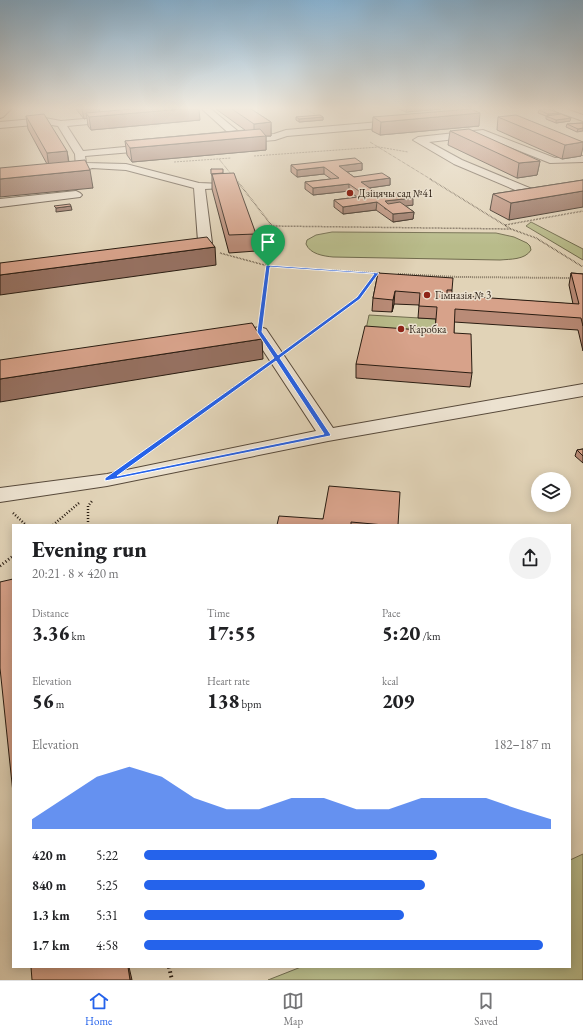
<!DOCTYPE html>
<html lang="en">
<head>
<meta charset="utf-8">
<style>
	:root { --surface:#fff; --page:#f2f2f2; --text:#202124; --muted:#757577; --line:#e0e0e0; --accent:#2563eb }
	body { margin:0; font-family:"EB Garamond",serif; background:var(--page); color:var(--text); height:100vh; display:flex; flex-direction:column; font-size:15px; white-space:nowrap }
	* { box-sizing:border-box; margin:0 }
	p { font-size:13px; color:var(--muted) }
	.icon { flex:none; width:22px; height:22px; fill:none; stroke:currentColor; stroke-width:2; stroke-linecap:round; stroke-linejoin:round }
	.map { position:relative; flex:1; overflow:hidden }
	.panel { position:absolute; left:12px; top:524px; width:559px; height:444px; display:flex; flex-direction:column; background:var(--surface); border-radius:0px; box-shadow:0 2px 10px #0003 }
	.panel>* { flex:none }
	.tools { position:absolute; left:531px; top:472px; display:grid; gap:8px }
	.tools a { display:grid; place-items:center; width:40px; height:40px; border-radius:50%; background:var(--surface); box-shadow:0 2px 10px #0003; font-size:20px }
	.pin { position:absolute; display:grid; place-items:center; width:34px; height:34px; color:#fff; margin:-41px -17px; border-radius:50% 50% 50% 0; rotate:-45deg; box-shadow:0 0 4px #0007 }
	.pin .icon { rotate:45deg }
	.round { display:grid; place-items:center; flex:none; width:42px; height:42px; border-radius:21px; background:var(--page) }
	.overview { display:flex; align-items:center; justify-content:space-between; height:68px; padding:0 20px }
	h1 { font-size:22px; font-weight:800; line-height:30px }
	.figures { display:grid; grid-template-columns:repeat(3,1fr); gap:6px; height:68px; padding:4px 20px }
	.figures div { display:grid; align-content:center }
	.figures b { font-size:20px; font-weight:800 }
	.figures small { font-size:11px; font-weight:400 }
	.figures p { font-size:11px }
	.chart { height:112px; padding:8px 20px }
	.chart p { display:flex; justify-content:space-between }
	.chart svg { width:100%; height:72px; margin-top:4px; fill:var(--accent); opacity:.7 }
	ul { padding:0 20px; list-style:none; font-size:13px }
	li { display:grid; grid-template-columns:64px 48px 1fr; align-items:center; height:30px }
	li i { height:10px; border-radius:5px; background:var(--accent) }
	.dock { display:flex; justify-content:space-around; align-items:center; height:56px; border-top:1px solid var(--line); background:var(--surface); font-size:11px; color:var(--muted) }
	.dock a { display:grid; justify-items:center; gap:2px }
	.dock .current { color:var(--accent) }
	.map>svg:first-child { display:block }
</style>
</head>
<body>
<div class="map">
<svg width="583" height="980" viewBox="0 0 583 980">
	<rect width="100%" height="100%" fill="#e1d3b7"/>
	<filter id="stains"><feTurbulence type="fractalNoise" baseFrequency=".005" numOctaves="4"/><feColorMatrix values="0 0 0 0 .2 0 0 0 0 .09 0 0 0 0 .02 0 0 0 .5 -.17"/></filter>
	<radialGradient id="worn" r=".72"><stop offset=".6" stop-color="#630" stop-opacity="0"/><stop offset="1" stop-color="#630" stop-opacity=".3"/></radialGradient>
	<!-- green -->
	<path fill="#b8bb8a" stroke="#716c4e" d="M531,222L583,249V260L526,226Z
		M332,232L496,233L514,237L527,243L530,246L531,250C525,260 510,259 500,260L333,257C323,256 310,254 306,244L307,240L316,235Z
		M369,315L436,319L434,344L364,339Z
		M583,854V980H268L301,967H570V860Z"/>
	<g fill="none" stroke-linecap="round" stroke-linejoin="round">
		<defs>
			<path id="minor" d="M202,109H211L245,137L274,134L286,130L403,120L408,123L403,126L287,136L275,140L228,144L225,143L223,141L225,139L234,138Z
				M554,109H566L583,115V121L555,111Z
				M118,116L123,119L121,121L67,126L83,151L156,144L161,147L156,150L85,156L86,163L126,164L199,183L223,184L225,186L223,188L205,189L212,243L210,246L201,248L196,247L194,244L198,241L194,188L126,170L92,168L79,173L0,182V176L76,167L75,154L58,126L45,124L0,128V122L45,118L61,121Z
				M483,130L555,158L583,156V162L550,163L482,136L429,142L462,160L532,189L583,181V187L531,196L527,195L454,164L413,140L418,137Z
				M76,191L80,193L82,195L80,197L0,207V199Z
				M260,327L266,329L333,428L583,384V396L328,441L107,486L0,502V488L107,474L316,431L255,338L228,342L222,341L220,337L222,333Z"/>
			<path id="major" d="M2,109H11L3,117L0,118V110Z"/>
		</defs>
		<!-- minor casing -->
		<use href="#minor" stroke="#584a3b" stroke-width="2"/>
		<!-- major casing -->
		<use href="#major" stroke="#2a1d12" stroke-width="2"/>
		<!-- path-far5 -->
		<path stroke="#2a1d12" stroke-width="1" stroke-dasharray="0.5 1" stroke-linecap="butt" d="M305,109L315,114
			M370,142L432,180
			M254,156L379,147L408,152
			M219,159L231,174
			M174,162L231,158"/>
		<!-- path-far4 -->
		<path stroke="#2a1d12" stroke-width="1.5" stroke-dasharray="0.5 1" stroke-linecap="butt" d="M430,179L511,229L536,238L583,267
			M238,182L272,226
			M505,225L583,211
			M220,253L268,266L343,271
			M267,271L272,226L511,229"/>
		<!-- path-far3 -->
		<path stroke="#2a1d12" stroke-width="2" stroke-dasharray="0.5 1.5" stroke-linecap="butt" d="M328,270L376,273
			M398,274L458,277L573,278
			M262,316L267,270
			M292,347L359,298L377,273H381
			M234,388L260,369"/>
		<!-- path-far2 -->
		<path stroke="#2a1d12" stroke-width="2.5" stroke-dasharray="1 2" stroke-linecap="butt" d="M144,453L235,387
			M13,513L26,525
			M53,525L79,503
			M88,525V506L92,501"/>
		<!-- path-far1 -->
		<path stroke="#2a1d12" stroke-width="3" stroke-dasharray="1 2.5" stroke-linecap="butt" d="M0,566L13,556"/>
		<!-- path -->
		<path stroke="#2a1d12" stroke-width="4" stroke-dasharray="1.5 3" stroke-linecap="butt" d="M169,967L172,980"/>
		<!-- minor -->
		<use href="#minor" fill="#ece2d0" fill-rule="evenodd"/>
		<!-- major -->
		<use href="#major" fill="#e1d3b7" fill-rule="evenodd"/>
	</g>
	<!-- wall -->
	<path fill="#b98b77" stroke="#2a1d12" d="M76,109H99L100,112L200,120L91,130L88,126L87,118L84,119Z
		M216,109H251L271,122V136H266V150L132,162L127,155L125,141L245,130Z
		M399,109H441L406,112Z
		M539,110L559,113L558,115L570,121L556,123L546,119V116L538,113Z
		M26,116L67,151L69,162L93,188L47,164L28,129Z
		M296,117H323V120L299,122L296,120Z
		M373,117L479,126L380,135L372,131Z
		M498,117L583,142L581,156L562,159L497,130Z
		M583,123L577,132L566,127L567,124Z
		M450,131L540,161L537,175L517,178L448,145Z
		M362,163V170L347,172L354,177L390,178V185L369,188L380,195L413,205L405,206L414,212L413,219L393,222L376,210L343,214L334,207V200L357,197L349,191L313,195L305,189V182L331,179L324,174L297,177L291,172V165Z
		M211,169L223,173L256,234V251L229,253L212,189V177Z
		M583,180L509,220L490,210L493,194Z
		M378,273L452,290V296L573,304L569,285L571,273L583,274V351L578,330L454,322V333L472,373L470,387L356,378V364L435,331L436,319L418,318L419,305L394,304L392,312L372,311L373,298Z
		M583,449V463L575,456L577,450Z
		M323,519L398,525H277Z"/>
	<!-- shaded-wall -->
	<path fill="#967161" stroke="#2a1d12" d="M82,109H99L100,116L182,109H199L200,120L91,130L89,117L86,113L87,118L84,119Z
		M407,109H441L406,112Z
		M480,113L479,126L380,135L381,122Z
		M559,113L558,116L547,117L548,114Z
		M323,117V120L299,122V119Z
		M571,118L570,121L556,123V120Z
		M271,122V136H266V150L132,162L130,148L254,137V124Z
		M583,128V131L577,132L578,129Z
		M583,142V147L581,156L562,159L565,145Z
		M67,151L69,165L49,168L47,153Z
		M540,161L537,175L517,178L519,163Z
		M362,163V170L339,173V166Z
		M324,167V174L297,177V170Z
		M90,170L93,188L0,197V179Z
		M390,178V185L361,189V182Z
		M349,184V191L313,195V188Z
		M583,191V207L509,220L511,203Z
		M413,198V205L385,209V201Z
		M377,202L376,210L343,214V207Z
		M71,206L72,210L56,212V208Z
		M414,212L413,219L393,222V214Z
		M215,247L216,265L0,295V275Z
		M395,291L394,304L392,312L393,300Z
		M262,339L263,359L0,402V379Z
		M128,967H129L132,980H130Z"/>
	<!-- building -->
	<path fill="#d7a28a" stroke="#2a1d12" d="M132,109H182L89,117L86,113Z
		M232,109H251L271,122L254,124Z
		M471,109L480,113L381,122L373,117Z
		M549,109L559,113L548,114L539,110Z
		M44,114L67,151L47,153L26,116Z
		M561,114L571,118L556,120L546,116Z
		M320,115L323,117L299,119L296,117Z
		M516,115L583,142L565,145L498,117Z
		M583,123V128L578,129L567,124Z
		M260,129L266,136L130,148L125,141Z
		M469,129L540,161L519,163L450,131Z
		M355,158L362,163L339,166L354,177L382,173L390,178L361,182L380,195L405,192L413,198L385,201L388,204L400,202L414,212L393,214L377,202L343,207L334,200L366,196L349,184L313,188L305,182L339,178L324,167L297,170L291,165Z
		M85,160L90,170L0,179V168Z
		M211,169H223V173L211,174Z
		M234,173L256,234L229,235L212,174Z
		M583,180V191L511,203L493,194Z
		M70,204L71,206L56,208L54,206Z
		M207,237L215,247L0,275V263Z
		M378,273L453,278L452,290H447V295L579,304L571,273L583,274V326L581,318L455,309L454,333L471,334L472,373L356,364L365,326L435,331L437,307L419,306L420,293L395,291L393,300L373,298Z
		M252,323L262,339L0,379V360Z
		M583,449V456L577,450Z
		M329,486L400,492L398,525H384L351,522V525H277L279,516L323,519Z
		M13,579V793L0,668V582Z
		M31,967H128L130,980H32Z"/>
	<!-- sky -->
	<linearGradient id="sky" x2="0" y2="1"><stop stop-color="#88b4d5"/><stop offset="0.44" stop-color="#f2ebdf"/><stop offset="1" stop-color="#f2ebdf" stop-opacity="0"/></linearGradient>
	<rect width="583" height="246" fill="url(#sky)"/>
	<!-- route -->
	<path fill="#2563eb" stroke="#fff" fill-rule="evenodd" d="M266,265L379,273L360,299L280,358L331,435L330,436L105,481V478L274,358L257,332ZM270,267L374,274L357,297L278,355L262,332ZM276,361L324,434L117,476Z"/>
	<!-- markers -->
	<g fill="#8f2418" stroke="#ece2d0" stroke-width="1.5">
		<circle cx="350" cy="193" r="4"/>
		<circle cx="427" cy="295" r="4"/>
		<circle cx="401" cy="329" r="4"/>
	</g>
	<g text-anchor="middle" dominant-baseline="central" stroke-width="3" stroke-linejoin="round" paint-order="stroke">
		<!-- far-poi labels -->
		<g font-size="11" fill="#2a1d12" stroke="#ece2d0" text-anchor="start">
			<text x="358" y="193">Дзіцячы сад №41</text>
			<text x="435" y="295">Гімназія № 3</text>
			<text x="409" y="329">Каробка</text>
		</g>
	</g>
	<rect width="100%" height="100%" filter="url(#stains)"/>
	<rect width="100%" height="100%" fill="url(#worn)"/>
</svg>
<div class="tools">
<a><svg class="icon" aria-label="layers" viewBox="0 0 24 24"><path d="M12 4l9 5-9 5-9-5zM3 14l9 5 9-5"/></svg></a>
</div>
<div class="pin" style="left:268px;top:266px;background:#1e9e55"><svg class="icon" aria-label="arrive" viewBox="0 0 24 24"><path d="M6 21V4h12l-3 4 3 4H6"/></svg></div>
<section class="panel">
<div class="overview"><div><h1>Evening run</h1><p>20:21 · 8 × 420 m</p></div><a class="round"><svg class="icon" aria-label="share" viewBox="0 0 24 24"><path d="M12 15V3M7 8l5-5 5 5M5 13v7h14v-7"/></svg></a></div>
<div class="figures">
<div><p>Distance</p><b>3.36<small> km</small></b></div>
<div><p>Time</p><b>17:55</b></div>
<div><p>Pace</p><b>5:20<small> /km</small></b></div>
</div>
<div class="figures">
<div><p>Elevation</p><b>56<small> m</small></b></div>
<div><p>Heart rate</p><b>138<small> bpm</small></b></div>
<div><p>kcal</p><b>209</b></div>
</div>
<div class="chart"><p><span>Elevation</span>182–187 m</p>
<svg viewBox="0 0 160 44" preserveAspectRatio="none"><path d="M0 44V38L10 25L20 12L30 6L40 12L50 25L60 32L70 32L80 25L90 25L100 32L110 32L120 25L130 25L140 25L150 32L160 38V44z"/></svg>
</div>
<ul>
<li><b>420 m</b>5:22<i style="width:72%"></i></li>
<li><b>840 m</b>5:25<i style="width:69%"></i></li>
<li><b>1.3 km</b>5:31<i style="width:64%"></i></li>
<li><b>1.7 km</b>4:58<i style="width:98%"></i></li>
</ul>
</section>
</div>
<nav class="dock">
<a class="current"><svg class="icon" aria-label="home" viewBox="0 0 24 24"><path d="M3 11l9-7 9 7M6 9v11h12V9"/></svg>Home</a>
<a><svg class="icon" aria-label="map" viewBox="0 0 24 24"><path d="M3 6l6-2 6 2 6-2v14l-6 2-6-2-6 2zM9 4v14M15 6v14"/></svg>Map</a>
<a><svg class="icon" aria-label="saved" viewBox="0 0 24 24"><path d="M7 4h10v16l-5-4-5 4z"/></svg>Saved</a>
</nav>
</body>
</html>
